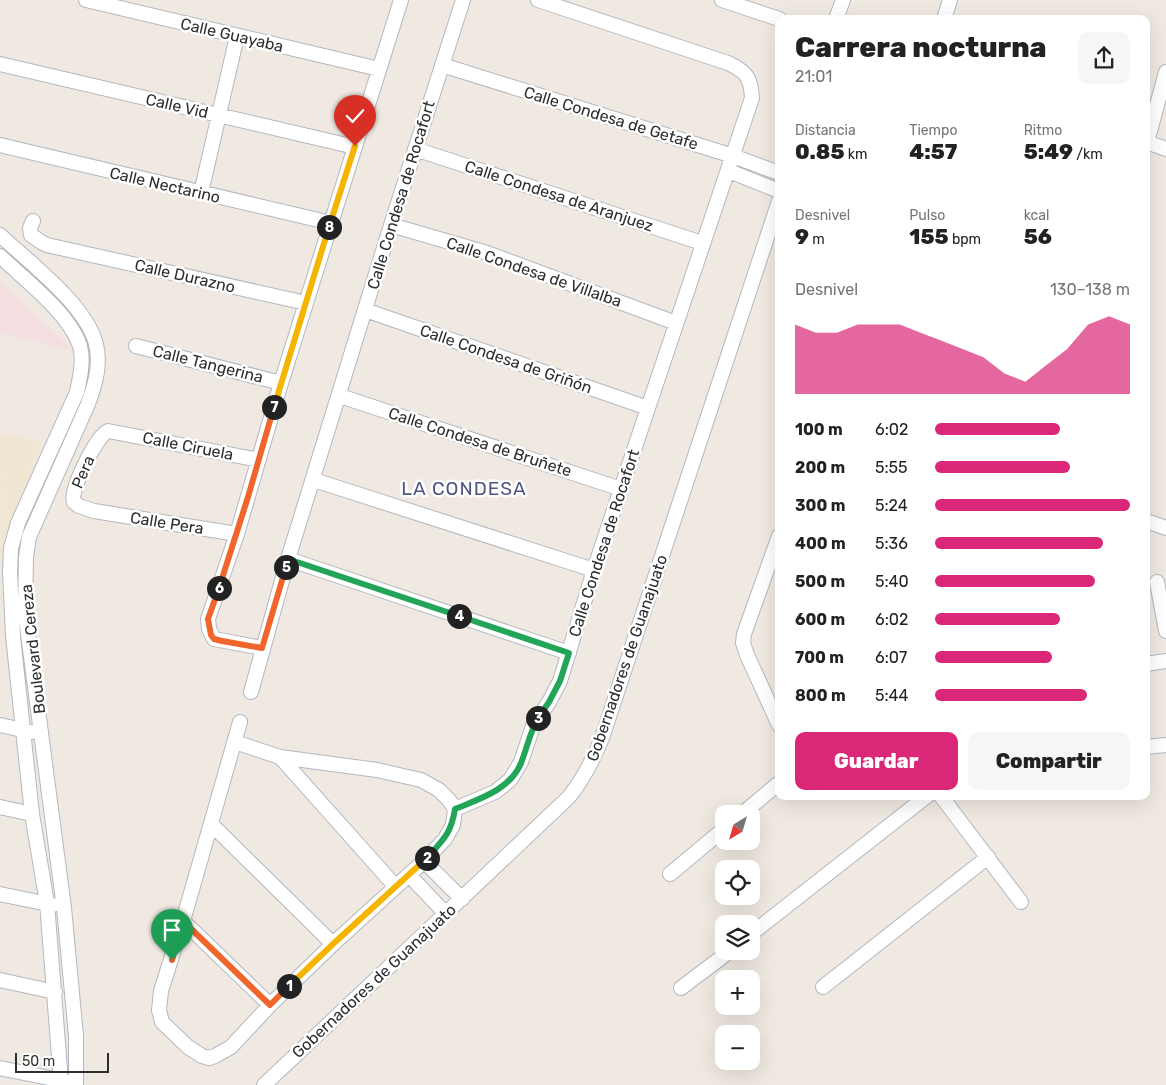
<!DOCTYPE html>
<html lang="es">
<head>
<meta charset="utf-8">
<style>
	:root { --surface:#fff; --page:#f6f6f6; --text:#222; --muted:#767676; --accent:#db2777 }
	body { margin:0; font-family:Rubik,sans-serif; background:var(--page); color:var(--text); height:100vh; display:flex; flex-direction:column; font-size:19px; white-space:nowrap }
	* { box-sizing:border-box; margin:0 }
	p { font-size:16px; color:var(--muted) }
	.icon { flex:none; width:28px; height:28px; fill:none; stroke:currentColor; stroke-width:2; stroke-linecap:round; stroke-linejoin:round }
	.map { position:relative; flex:1; overflow:hidden }
	.details { position:absolute; left:775px; top:15px; width:375px; height:785px; display:flex; flex-direction:column; background:var(--surface); border-radius:10px; box-shadow:0 5px 20px #0002 }
	.details>* { flex:none }
	.needle { width:32px; rotate:217deg }
	.controls { position:absolute; left:715px; top:805px; display:grid; gap:10px }
	.controls a { display:grid; place-items:center; width:45px; height:45px; border-radius:10px; background:var(--surface); box-shadow:0 5px 20px #0002; font-size:25px }
	.scale { position:absolute; left:15px; bottom:12px; width:94px; box-sizing:border-box; padding-left:5px; border:2px solid #2e2e2e; border-top:0; font-size:14px; line-height:18px; white-space:nowrap; color:#2e2e2e; -webkit-text-stroke:4px #fff; paint-order:stroke }
	.pin { position:absolute; display:grid; place-items:center; width:42px; height:42px; color:#fff; margin:-51px -21px; border-radius:50% 50% 50% 0; rotate:-45deg; box-shadow:0 0 5px #0007 }
	.pin .icon { rotate:45deg }
	.km { position:absolute; width:25px; height:25px; margin:-12px; border-radius:50%; background:#222; color:#fff; font-size:14px; line-height:25px; text-align:center }
	.round { display:grid; place-items:center; flex:none; width:52px; height:52px; border-radius:10px; background:var(--page) }
	.overview { display:flex; align-items:center; justify-content:space-between; height:85px; padding:0 20px }
	h1 { font-size:28px; font-weight:800; line-height:38px }
	.stats { display:grid; grid-template-columns:repeat(3,1fr); gap:8px; height:85px; padding:5px 20px }
	.stats div { display:grid; align-content:center }
	.stats b { font-size:21px; font-weight:800 }
	.stats small { font-size:14px; font-weight:400 }
	.stats p { font-size:14px }
	.chart { height:140px; padding:10px 20px }
	.chart p { display:flex; justify-content:space-between }
	.chart svg { width:100%; height:90px; margin-top:5px; fill:var(--accent); opacity:.7 }
	.action { display:flex; gap:10px; margin-top:auto; padding:10px 20px }
	.action a { flex:1; height:58px; border-radius:10px; background:var(--accent); color:#fff; font-size:20px; font-weight:800; line-height:58px; text-align:center }
	.action a+a { background:var(--page); color:var(--text) }
	ul { padding:0 20px; list-style:none; font-size:16px }
	li { display:grid; grid-template-columns:80px 60px 1fr; align-items:center; height:38px }
	li i { height:12px; border-radius:6px; background:var(--accent) }
	.map>svg:first-child { display:block }
</style>
</head>
<body>
<div class="map">
<svg width="1166" height="1085" viewBox="0 0 1166 1085">
	<rect width="100%" height="100%" fill="#efe9e1"/>
	<!-- education -->
	<path fill="#f0e6d1" d="M0,433L42,443L3,543L1,631Z"/>
	<!-- medical -->
	<path fill="#f5dfe0" d="M0,281L74,351L0,333Z"/>
	<g fill="none" stroke-linecap="round" stroke-linejoin="round">
		<defs>
			<path id="minor" d="M86,0L379,69
				M722,0L779,19
				M836,19L843,0
				M944,19L950,0
				M0,64L355,147
				M442,65L733,156L779,173
				M1146,142L1166,149
				M1147,142L1166,72
				M0,145L331,223
				M415,149L702,243
				M729,171L779,191
				M201,193L237,36
				M33,221L30,228L31,235L41,242L47,245L306,303
				M391,225L487,253L676,323
				M0,235C30,263 86,305 96,344C101,365 95,385 88,404L29,537L26,557L25,611L64,908L76,1036V1085
				M0,256C25,280 69,313 80,346C84,361 80,377 77,392L18,523L11,548L10,572L13,636L32,814L47,903L61,1082L64,1085
				M365,310L648,408
				M136,346L281,383
				M340,396L621,489
				M314,480L594,570
				M1146,521L1166,528
				M237,534L94,511L79,506L74,502C69,491 97,435 108,431L259,460
				M779,536L744,634L743,643L747,655L779,725
				M288,559L569,653
				M1157,582L1166,631
				M262,648L214,639L209,629L208,619L237,534L281,383L401,0
				M1146,664L1166,661
				M251,692L288,559L391,225L463,0
				M240,722L183,921L161,991L159,1010L162,1022L188,1047L202,1056L209,1058L215,1056L231,1047L270,1005L333,944L424,861L445,839L453,825L455,809L495,792L510,780L521,762L533,726L549,702L560,681L594,570L648,408L752,98C751,78 747,72 728,63L538,0
				M0,725L32,732
				M235,742L280,757L377,770L421,780L439,790L449,800L455,809
				M1146,747L1166,745
				M280,757L396,887
				M941,796L1021,902
				M0,807L32,814
				M742,814L779,783
				M211,824L333,944
				M424,861L462,899
				M670,874L724,829
				M409,875L446,914
				M0,894L53,905
				M183,921L270,1005
				M751,934L927,796
				M0,980L55,992
				M823,987L988,857
				M681,988L730,951
				M0,1068L69,1082
				M264,1085L569,797C584,778 593,760 602,738L779,201"/>
		</defs>
		<!-- minor casing -->
		<use href="#minor" stroke="#b4b7c1" stroke-width="16"/>
		<!-- minor -->
		<use href="#minor" stroke="#fff" stroke-width="14"/>
	</g>
	<g fill="none" stroke-linecap="round" stroke-linejoin="round">
		<defs>
			<path id="split-1" d="M172,960L183,921L270,1005L289,986"/>
			<path id="split-2" d="M289,986L333,944L427,858"/>
			<path id="split-3" d="M427,858C443,840 451,834 455,809C479,799 510,790 521,763C527,748 530,732 538,718"/>
			<path id="split-4" d="M459,616L569,653L560,681L549,702L538,718"/>
			<path id="split-5" d="M286,567L288,559L459,616"/>
			<path id="split-6" d="M219,588L208,619L211,635L214,639L222,641L262,648L286,567"/>
			<path id="split-7" d="M219,588L248,497L274,407"/>
			<path id="split-8" d="M274,407L329,227"/>
			<path id="split-9" d="M329,227L355,146"/>
		</defs>
		<!-- split-1 casing -->
		<use href="#split-1" stroke="#fff" stroke-width="10"/>
		<!-- split-2 casing -->
		<use href="#split-2" stroke="#fff" stroke-width="10"/>
		<!-- split-3 casing -->
		<use href="#split-3" stroke="#fff" stroke-width="10"/>
		<!-- split-4 casing -->
		<use href="#split-4" stroke="#fff" stroke-width="10"/>
		<!-- split-5 casing -->
		<use href="#split-5" stroke="#fff" stroke-width="10"/>
		<!-- split-6 casing -->
		<use href="#split-6" stroke="#fff" stroke-width="10"/>
		<!-- split-7 casing -->
		<use href="#split-7" stroke="#fff" stroke-width="10"/>
		<!-- split-8 casing -->
		<use href="#split-8" stroke="#fff" stroke-width="10"/>
		<!-- split-9 casing -->
		<use href="#split-9" stroke="#fff" stroke-width="10"/>
		<!-- split-1 -->
		<use href="#split-1" stroke="#f0652b" stroke-width="6"/>
		<!-- split-2 -->
		<use href="#split-2" stroke="#f5b400" stroke-width="6"/>
		<!-- split-3 -->
		<use href="#split-3" stroke="#22a559" stroke-width="6"/>
		<!-- split-4 -->
		<use href="#split-4" stroke="#22a559" stroke-width="6"/>
		<!-- split-5 -->
		<use href="#split-5" stroke="#22a559" stroke-width="6"/>
		<!-- split-6 -->
		<use href="#split-6" stroke="#f0652b" stroke-width="6"/>
		<!-- split-7 -->
		<use href="#split-7" stroke="#f0652b" stroke-width="6"/>
		<!-- split-8 -->
		<use href="#split-8" stroke="#f5b400" stroke-width="6"/>
		<!-- split-9 -->
		<use href="#split-9" stroke="#f5b400" stroke-width="6"/>
	</g>
	<g text-anchor="middle" dominant-baseline="central" stroke-width="5" stroke-linejoin="round" paint-order="stroke">
		<!-- street labels -->
		<g font-size="16" fill="#2e2e2e" stroke="#fff">
			<text transform="translate(232 35) rotate(13)">Calle Guayaba</text>
			<text transform="translate(177 106) rotate(13)">Calle Vid</text>
			<text transform="translate(611 118) rotate(17)">Calle Condesa de Getafe</text>
			<text transform="translate(165 185) rotate(13)">Calle Nectarino</text>
			<text transform="translate(401 195) rotate(-73)">Calle Condesa de Rocafort</text>
			<text transform="translate(559 196) rotate(18)">Calle Condesa de Aranjuez</text>
			<text transform="translate(534 272) rotate(19)">Calle Condesa de Villalba</text>
			<text transform="translate(185 276) rotate(13)">Calle Durazno</text>
			<text transform="translate(506 359) rotate(19)">Calle Condesa de Griñón</text>
			<text transform="translate(208 364) rotate(14)">Calle Tangerina</text>
			<text transform="translate(480 442) rotate(18)">Calle Condesa de Bruñete</text>
			<text transform="translate(188 446) rotate(11)">Calle Ciruela</text>
			<text transform="translate(83 472) rotate(-66)">Pera</text>
			<text transform="translate(167 523) rotate(9)">Calle Pera</text>
			<text transform="translate(604 543) rotate(-72)">Calle Condesa de Rocafort</text>
			<text transform="translate(33 649) rotate(-96)">Boulevard Cereza</text>
			<text transform="translate(627 658) rotate(-71)">Gobernadores de Guanajuato</text>
			<text transform="translate(374 981) rotate(-43)">Gobernadores de Guanajuato</text>
		</g>
		<!-- quarter labels -->
		<g font-size="19" letter-spacing="1" fill="#4d5680" stroke="#fff">
			<text x="464" y="488">LA CONDESA</text>
		</g>
	</g>
</svg>
<div class="controls">
<a><svg class="needle" viewBox="-14 -14 28 28"><path d="M0-13l5 13h-10z" fill="#e53935"/><path d="M0 13l5-13h-10z" fill="#767676"/></svg></a>
<a><svg class="icon" aria-label="locate" viewBox="0 0 24 24"><circle cx="12" cy="12" r="6"/><path d="M12 2v4M12 18v4M2 12h4M18 12h4"/></svg></a>
<a><svg class="icon" aria-label="layers" viewBox="0 0 24 24"><path d="M12 4l9 5-9 5-9-5zM3 14l9 5 9-5"/></svg></a>
<a>+</a>
<a>−</a>
</div>
<div class="scale">50 m</div>
<div class="pin" style="left:172px;top:960px;background:#1e9e55"><svg class="icon" aria-label="arrive" viewBox="0 0 24 24"><path d="M6 21V4h12l-3 4 3 4H6"/></svg></div>
<div class="pin" style="left:355px;top:146px;background:#d93025"><svg class="icon" aria-label="check" viewBox="0 0 24 24"><path d="M5 12l5 5 9-10"/></svg></div>
<b class="km" style="left:289px;top:986px">1</b>
<b class="km" style="left:427px;top:858px">2</b>
<b class="km" style="left:538px;top:718px">3</b>
<b class="km" style="left:459px;top:616px">4</b>
<b class="km" style="left:286px;top:567px">5</b>
<b class="km" style="left:219px;top:588px">6</b>
<b class="km" style="left:274px;top:407px">7</b>
<b class="km" style="left:329px;top:227px">8</b>
<section class="details">
<div class="overview"><div><h1>Carrera nocturna</h1><p>21:01</p></div><a class="round"><svg class="icon" aria-label="share" viewBox="0 0 24 24"><path d="M12 15V3M7 8l5-5 5 5M5 13v7h14v-7"/></svg></a></div>
<div class="stats">
<div><p>Distancia</p><b>0.85<small> km</small></b></div>
<div><p>Tiempo</p><b>4:57</b></div>
<div><p>Ritmo</p><b>5:49<small> /km</small></b></div>
</div>
<div class="stats">
<div><p>Desnivel</p><b>9<small> m</small></b></div>
<div><p>Pulso</p><b>155<small> bpm</small></b></div>
<div><p>kcal</p><b>56</b></div>
</div>
<div class="chart"><p><span>Desnivel</span>130–138 m</p>
<svg viewBox="0 0 160 44" preserveAspectRatio="none"><path d="M0 44V10L10 14L20 14L30 10L40 10L50 10L60 14L70 18L80 22L90 26L100 34L110 38L120 30L130 22L140 10L150 6L160 10V44z"/></svg>
</div>
<ul>
<li><b>100 m</b>6:02<i style="width:64%"></i></li>
<li><b>200 m</b>5:55<i style="width:69%"></i></li>
<li><b>300 m</b>5:24<i style="width:100%"></i></li>
<li><b>400 m</b>5:36<i style="width:86%"></i></li>
<li><b>500 m</b>5:40<i style="width:82%"></i></li>
<li><b>600 m</b>6:02<i style="width:64%"></i></li>
<li><b>700 m</b>6:07<i style="width:60%"></i></li>
<li><b>800 m</b>5:44<i style="width:78%"></i></li>
</ul>
<div class="action"><a>Guardar</a><a>Compartir</a></div>
</section>
</div>
</body>
</html>
